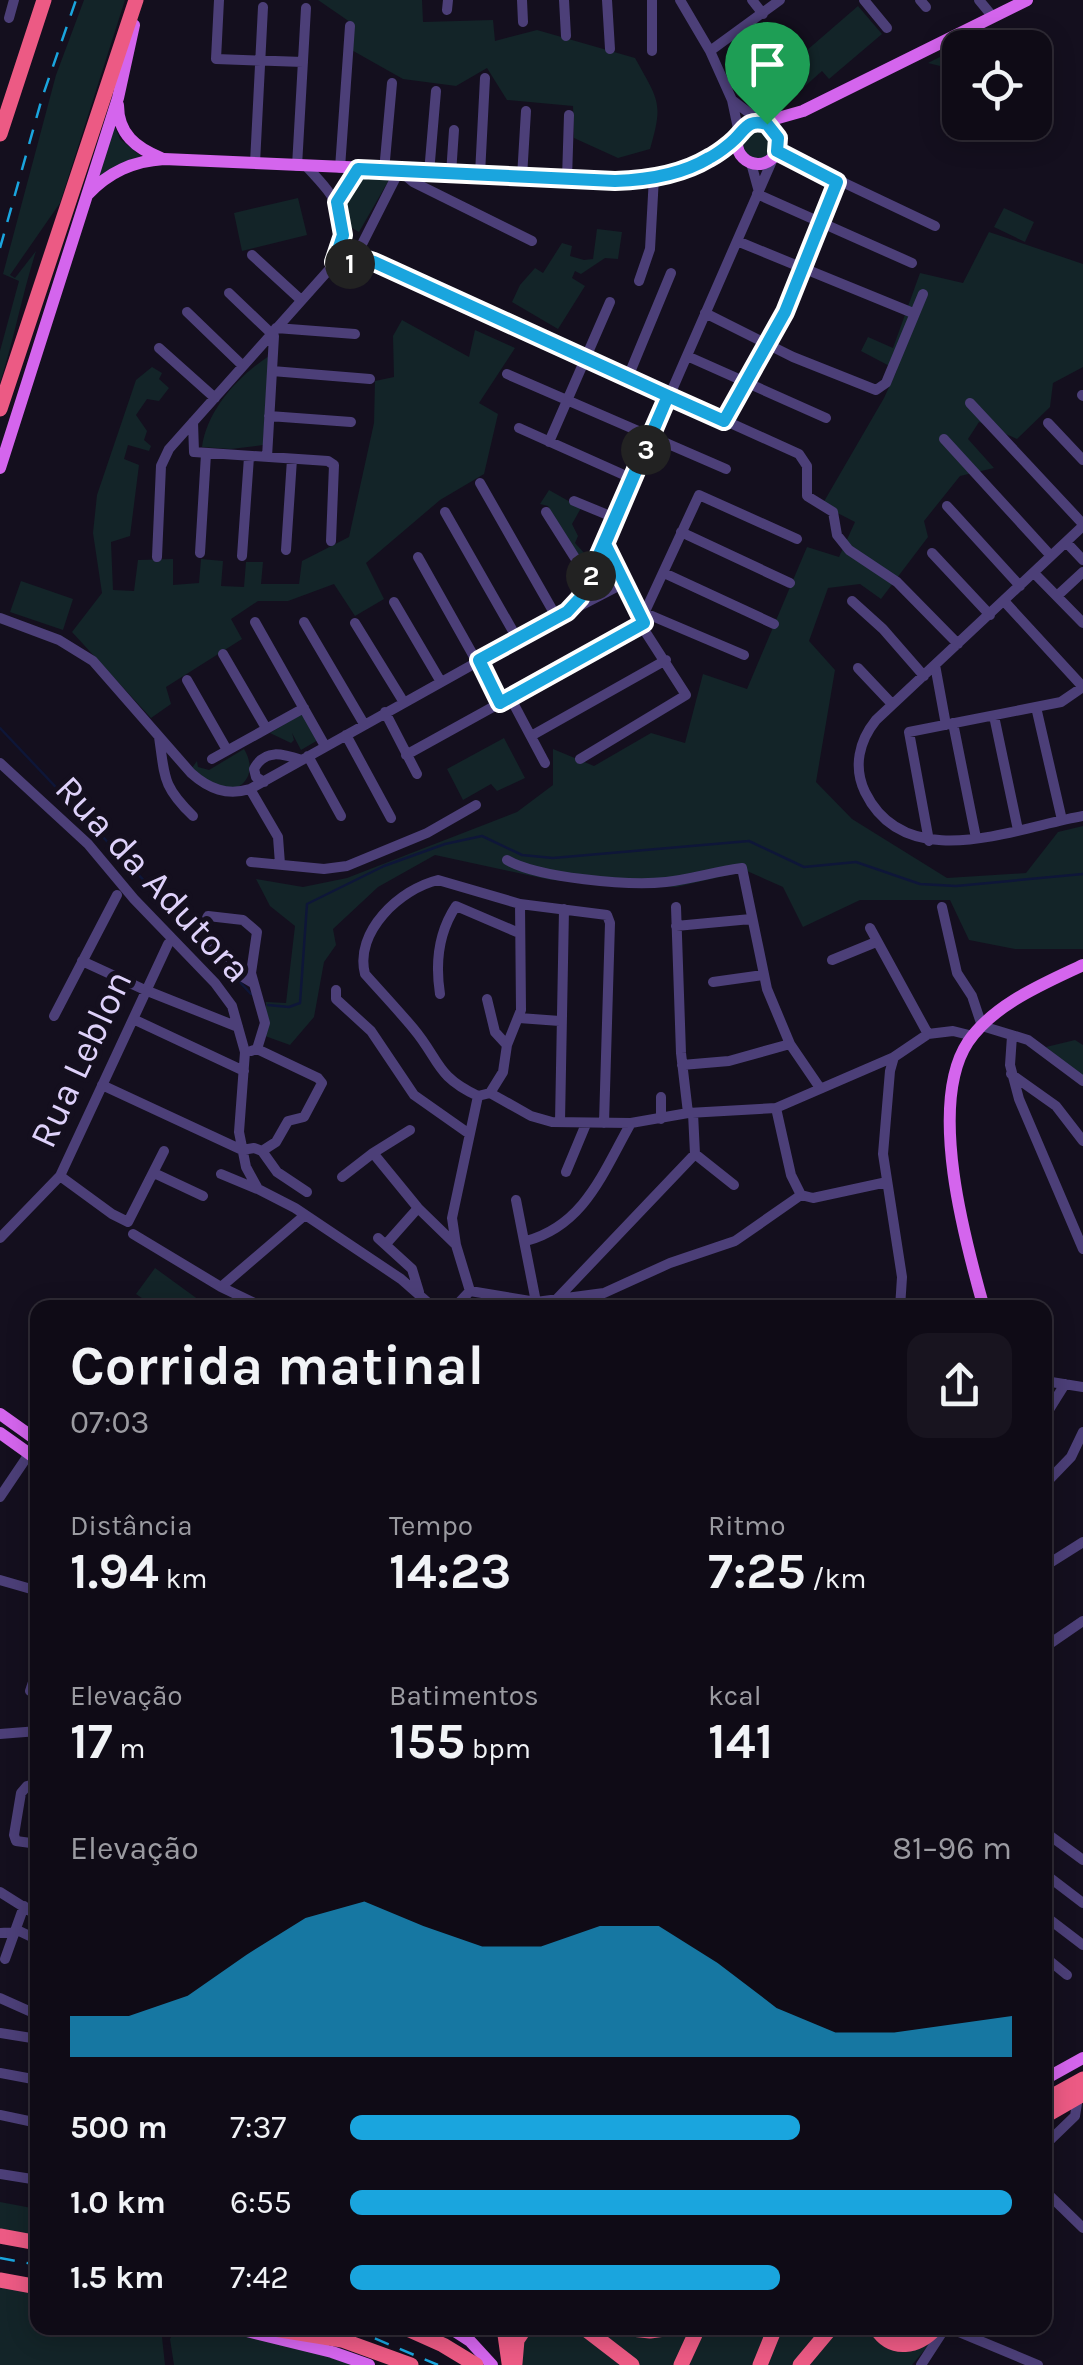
<!DOCTYPE html>
<html lang="pt">
<head>
<meta charset="utf-8">
<style>
	:root { --surface:#0f0b16; --page:#18141f; --text:#f1f3f6; --muted:#9b9ba1; --line:#2f2b35; --accent:#1aa5de }
	body { margin:0; font-family:Karla,sans-serif; background:var(--page); color:var(--text); height:100vh; display:flex; flex-direction:column; font-size:38px; white-space:nowrap }
	* { box-sizing:border-box; margin:0 }
	p { font-size:32px; color:var(--muted) }
	.icon { flex:none; width:55px; height:55px; fill:none; stroke:currentColor; stroke-width:2; stroke-linecap:round; stroke-linejoin:round }
	.map { position:relative; flex:1; overflow:hidden }
	.sheet { position:absolute; left:30px; top:1300px; width:1022px; height:1035px; display:flex; flex-direction:column; background:var(--surface); border-radius:20px; box-shadow:0 5px 25px #0003,0 0 0 2px var(--line) }
	.sheet>* { flex:none }
	.tools { position:absolute; left:942px; top:30px; display:grid; gap:20px }
	.tools a { display:grid; place-items:center; width:110px; height:110px; border-radius:20px; background:var(--surface); box-shadow:0 5px 25px #0003,0 0 0 2px var(--line); font-size:50px }
	.pin { position:absolute; display:grid; place-items:center; width:85px; height:85px; color:#fff; margin:-102px -42px; border-radius:50% 50% 50% 0; rotate:-45deg; box-shadow:0 0 10px #0007 }
	.pin .icon { rotate:45deg }
	.km { position:absolute; width:50px; height:50px; margin:-25px; border-radius:50%; background:#222; color:#fff; font-size:28px; line-height:50px; text-align:center }
	.round { display:grid; place-items:center; flex:none; width:105px; height:105px; border-radius:20px; background:var(--page) }
	.overview { display:flex; align-items:center; justify-content:space-between; height:170px; padding:0 40px }
	h1 { font-size:55px; font-weight:700; line-height:75px }
	.stats { display:grid; grid-template-columns:repeat(3,1fr); gap:15px; height:170px; padding:10px 40px }
	.stats div { display:grid; align-content:center }
	.stats b { font-size:50px; font-weight:700 }
	.stats small { font-size:28px; font-weight:400 }
	.stats p { font-size:28px }
	.chart { height:280px; padding:20px 40px }
	.chart p { display:flex; justify-content:space-between }
	.chart svg { width:100%; height:180px; margin-top:10px; fill:var(--accent); opacity:.7 }
	ul { padding:0 40px; list-style:none; font-size:32px }
	li { display:grid; grid-template-columns:160px 120px 1fr; align-items:center; height:75px }
	li i { height:25px; border-radius:12px; background:var(--accent) }
	.map>svg:first-child { display:block }
</style>
</head>
<body>
<div class="map">
<svg width="1083" height="2365" viewBox="0 0 1083 2365">
	<rect width="100%" height="100%" fill="#140f1e"/>
	<!-- green -->
	<path fill="#132428" d="M84,0H125L60,203L10,275L15,278L36,251C22,295 14,339 0,383V351L19,281L3,274L56,75Z
		M318,0H422L423,22L493,20L495,41L537,30L635,58C658,100 664,102 650,149L618,158L574,138L573,106L507,100L487,68L456,86L403,79L348,48L350,22Z
		M858,6L882,34L829,79L822,71L795,95L782,80L809,56L806,51Z
		M995,29L1006,35L1000,47L960,48V71L928,63Z
		M114,125L120,139L142,157L95,180Z
		M739 144a19 19 0 1 1 38 0a19 19 0 1 1-38 0Z
		M390,178L359,232L350,227L345,202L352,185L365,179Z
		M298,198L307,235L242,251L234,213Z
		M1004,208L1034,222L1025,242L994,227Z
		M597,229L622,232L618,259L605,258L581,274L575,271L572,278L585,286L558,329L512,302L520,285L535,268L543,273L562,243L572,246L570,256L584,260L593,259Z
		M989,232L1083,264V367L1053,383L1050,407L1017,439L979,422L968,439L994,468L960,476L924,521L928,537L881,599L860,584L828,588L809,641L835,670L816,782L852,819L947,878L1026,873L1058,832L1083,826V949H1015L969,940L950,900H860L803,927L783,887L747,871L676,887L551,880L435,855L378,887L333,929L336,945L324,962L314,1017L290,1045L265,1036L266,1002L286,1003L295,926L270,906L256,879L303,887L347,878L517,812L553,785V749L594,766L651,733L685,743L703,674L747,689L807,547L839,557L855,522L822,505L884,398L897,370L861,351L868,337L893,348L920,273L963,283Z
		M402,320L469,357L475,330L515,348L479,403L498,414L484,474L440,500L366,563L384,599L355,616L334,584L288,601H258L231,619L242,639L166,687L171,704L151,718L72,632L102,593L93,533L97,495L136,380L152,367L162,373L159,379L169,388L159,401L147,399L136,415L147,431L144,440L151,446L149,451L128,445L124,459L139,465L130,536L111,542L113,590L134,591L138,560L173,559V585L199,583L201,559L223,561L221,586L244,587L246,562H263L261,584H299L302,561L349,537L374,423L375,381L394,377L393,336Z
		M269,356L263,445L231,449L202,447C207,410 238,376 269,356Z
		M549,490L581,508L572,524L578,536L575,543L586,555L583,560L567,541L548,506L540,504Z
		M21,581L73,599L63,630L10,612Z
		M303,713L318,740L301,750L292,733L294,740L291,743L270,733Z
		M504,738L525,778L497,791L491,784L463,800L447,769Z
		M244,749C252,762 253,778 238,787H216L192,768L197,761L198,767L209,770Z
		M1075,1040L1083,1045V1078L1046,1047Z
		M155,1268L199,1300L194,1307H155L136,1294Z
		M0,2202L37,2209V2236L0,2229Z
		M0,2284L37,2291L38,2328H161L165,2365H0Z
		M176,2328C238,2328 301,2349 360,2365H174L170,2339Z
		M531,2328H575L626,2365H520L519,2348Z
		M590,2328L628,2332L693,2328L676,2365H637Z
		M701,2328H770L754,2365H684Z
		M780,2328H826L796,2365H764Z
		M837,2328H873L880,2338L932,2341L912,2365H806Z"/>
	<g fill="none" stroke-linecap="round" stroke-linejoin="round">
		<!-- stream -->
		<path stroke="#0e1638" stroke-width="2.5" d="M0,728L203,943
			M236,978L251,994
			M268,1005L289,1007L300,1003L307,904L384,866L445,844L482,836L522,855L553,858L749,841L804,867L856,862L920,884L956,886L1083,874"/>
		<!-- minor -->
		<path stroke="#4c3f78" stroke-width="10" d="M219,0L216,59L303,62
			M522,0L523,22
			M564,0L566,36
			M607,0L610,49
			M680,0L710,51L732,100L739,133
			M752,0L763,14
			M864,0L887,28
			M920,0L926,7
			M979,0L993,17
			M447,10L448,0
			M9,18L14,0
			M652,51V0
			M710,51L780,0
			M732,100L761,122
			M777,151L935,226
			M255,163L263,7
			M751,163L759,192
			M297,166L306,8
			M340,168L350,26
			M384,171L392,83
			M401,172L413,182L532,241
			M429,173L436,91
			M451,174L454,130
			M480,174L485,78
			M522,177L526,111
			M567,179L569,115
			M757,194L912,263
			M337,202L358,169
			M737,241L913,313
			M252,255L301,300
			M355,258L399,171
			M335,263L350,265L357,257L374,262L799,454L807,466V496L833,512L837,535L849,550L897,582L958,644
			M639,281L650,249L654,177
			M229,293L274,336L267,457
			M187,312L243,366
			M705,313L793,357L876,390L886,383L923,294
			M276,328L355,334
			M159,348L215,398
			M687,356L826,418
			M272,371L370,379
			M507,374L726,469
			M628,377L671,273
			M1082,395L1083,396
			M970,403L1083,524
			M269,416L351,422
			M724,421L785,313L837,182
			M193,422L194,452L328,461L334,465L331,541
			M1048,423L1083,460
			M519,428L633,479
			M944,439L1051,556
			M549,442L610,302
			M480,483L557,618
			M574,501L615,518
			M947,506L1020,586
			M445,512L518,640
			M546,512L589,580
			M1083,526L876,720C859,741 853,767 865,792C906,876 1015,828 1083,816
			M681,532L790,583
			M1066,542L1083,560
			M605,544L643,619
			M286,550L292,459
			M200,553L206,454
			M932,553L990,615
			M242,556L249,457
			M157,557L161,466L169,449L335,263C349,215 340,202 307,167
			M418,557L500,703
			M664,573L774,624
			M1034,573L1083,623
			M1057,596L1083,572
			M852,601L883,629L924,676
			M394,602L441,682
			M572,610L624,583
			M645,613L744,655
			M0,618L59,640L93,661L191,773C209,789 227,796 250,789L567,612L580,598L589,580L775,154
			M642,618L699,495L797,539
			M255,622L325,746
			M304,622L364,724
			M355,623L403,701
			M223,654L266,728
			M935,665L946,725
			M858,668L892,704
			M187,680L227,750
			M510,697L545,763
			M1036,707L1062,820
			M385,712L417,774
			M994,716L1018,830
			M953,723L976,838
			M346,735L391,818
			M531,736L666,660
			M159,737C165,777 162,786 193,816
			M406,755L641,625
			M308,756L341,816
			M212,759L304,708
			M580,759L686,695L641,625
			M0,763L88,844L134,899L215,983L232,1006L245,1052L239,1132L246,1167L258,1189L295,1208L401,1279L434,1308
			M264,782L256,777L254,769C265,748 283,754 302,760
			M250,789L278,837L280,864
			M929,841L909,732L1061,702L1083,687L1004,601
			M507,860C538,878 629,886 666,882C692,879 717,871 742,868L767,989L790,1044L820,1088
			M251,862L324,869L347,866L427,833L476,805
			M676,907L681,1053L688,1113
			M942,907L957,973L972,996L982,1026L1028,1040L1083,1081
			M676,926L751,919
			M870,928L928,1034
			M832,960L876,942
			M82,961L145,990L238,1027
			M713,982L763,975
			M336,990V999L371,1031L414,1095L468,1133
			M440,994C435,962 438,933 456,906L519,933
			M487,999L495,1032L507,1045
			M54,1016L117,895
			M519,1018L560,1021
			M133,1019L244,1071
			M1012,1036L1010,1065L1019,1099L1083,1249
			M251,1051L257,1049L265,1023L251,973L257,932L243,920L208,916C193,941 232,972 253,983
			M682,1065L729,1061L790,1044
			M1011,1074L1056,1106L1083,1141
			M102,1085L242,1150L254,1148L262,1151L276,1142L288,1121L304,1117L322,1083L318,1078L257,1049
			M490,1093L503,1072L507,1045L521,1010L520,904
			M776,1108L791,1175L801,1195
			M693,1113L695,1154L734,1185
			M661,1119V1097
			M560,1122L564,909
			M604,1123L610,923L607,915L520,904L438,880C400,889 354,932 365,974C381,992 398,1010 413,1028C440,1060 435,1076 478,1096L490,1093L531,1116L552,1122L631,1123L688,1113L776,1108L894,1057
			M262,1151L277,1172L307,1192
			M373,1153L418,1208L455,1244
			M566,1172L586,1124
			M154,1173L203,1196
			M221,1174L257,1189
			M60,1176L112,1214L128,1222L164,1151
			M342,1177L373,1153L410,1130
			M801,1195L813,1198L887,1182
			M516,1200L536,1302
			M133,1234L221,1287L265,1308
			M0,1238L60,1176L168,944
			M378,1238L412,1269L419,1292
			M526,1241C585,1225 603,1172 631,1123
			M386,1244L418,1208
			M221,1287L305,1215
			M470,1291L536,1302L604,1293L670,1263L735,1241L801,1195
			M470,1291L456,1245L452,1218L478,1096
			M554,1302L695,1154
			M454,1308L470,1291
			M900,1308L902,1277L883,1154L890,1071L894,1057L928,1034L953,1031L973,1036
			M1045,1381L1083,1387
			M1045,1416L1065,1384
			M1045,1484L1071,1457L1083,1432
			M0,1497L29,1454
			M1045,1566L1083,1542
			M0,1580L38,1591
			M1045,1647L1083,1621
			M30,1691L38,1667
			M0,1734L38,1731
			M38,1783L27,1786L21,1793L14,1835L16,1841L38,1844
			M1045,1832L1083,1860
			M1045,1874L1083,1903
			M0,1892L38,1916
			M1045,1916L1083,1945
			M17,1930L36,1939
			M0,1933L16,1932
			M1045,1957L1067,1975
			M5,1959L24,1906
			M0,1998L38,2015
			M0,2033L38,2039
			M0,2073L38,2080
			M0,2115L38,2123
			M1045,2145L1075,2116L1078,2097
			M0,2174L38,2180
			M1045,2191L1083,2228
			M949,2328L1038,2365
			M921,2365L945,2328"/>
		<!-- major -->
		<path stroke="#d465ed" stroke-width="12" d="M118,105C118,134 136,148 161,158
			M737 143a21 21 0 1 1 42 0a21 21 0 1 1-42 0Z
			M764,122L803,111L1027,0
			M87,195C109,172 133,161 164,159L637,180L678,171L709,159L737,138
			M0,468L118,98L134,25
			M984,1308C965,1241 927,1104 968,1042C994,1004 1043,984 1083,965
			M0,1414L38,1441
			M0,1433L38,1460
			M1045,2079L1083,2058
			M235,2328L332,2352L369,2365
			M450,2328L470,2341L492,2365"/>
		<!-- highway -->
		<path stroke="#ec5a84" stroke-width="15" d="M0,134L44,0
			M0,409L136,0
			M1045,2100L1083,2079
			M1045,2116L1083,2094
			M0,2236L38,2243
			M0,2280L38,2287
			M268,2328L342,2340L411,2365
			M405,2328L443,2345L476,2365
			M504,2328L509,2363
			M584,2328L632,2365
			M622,2328L650,2331L672,2328
			M876,2328C892,2353 918,2347 936,2328
			M515,2363L517,2340L525,2328
			M681,2365L698,2328
			M760,2365L775,2328
			M800,2365L831,2328"/>
		<!-- rail -->
		<path stroke="#1aa5de" stroke-width="2.5" stroke-dasharray="15 12" stroke-linecap="butt" d="M0,248L42,98L76,0
			M0,2258L38,2265
			M350,2328L438,2365"/>
	</g>
	<g fill="none" stroke-linecap="round" stroke-linejoin="round">
		<defs>
			<path id="route" d="M767,124C748,119 746,128 735,139C729,145 717,154 709,158C681,175 647,180 615,181L358,169L337,202L343,235L334,262L350,266L358,257L374,262L668,396L580,598L567,612L479,660L500,703L644,623L605,544L668,396L724,421L785,312L837,182L777,151L778,138L767,124"/>
		</defs>
		<!-- route casing -->
		<use href="#route" stroke="#fff" stroke-width="20"/>
		<!-- route -->
		<use href="#route" stroke="#1aa5de" stroke-width="12"/>
	</g>
	<g text-anchor="middle" dominant-baseline="central" stroke-width="10" stroke-linejoin="round" paint-order="stroke">
		<!-- street labels -->
		<g font-size="38" fill="#ded1fa" stroke="#140f1e">
			<text transform="translate(153 879) rotate(47)">Rua da Adutora</text>
			<text transform="translate(81 1059) rotate(-65)">Rua Leblon</text>
		</g>
	</g>
</svg>
<div class="tools">
<a><svg class="icon" aria-label="locate" viewBox="0 0 24 24"><circle cx="12" cy="12" r="6"/><path d="M12 2v4M12 18v4M2 12h4M18 12h4"/></svg></a>
</div>
<div class="pin" style="left:767px;top:124px;background:#1e9e55"><svg class="icon" aria-label="arrive" viewBox="0 0 24 24"><path d="M6 21V4h12l-3 4 3 4H6"/></svg></div>
<b class="km" style="left:350px;top:264px">1</b>
<b class="km" style="left:591px;top:576px">2</b>
<b class="km" style="left:646px;top:450px">3</b>
<section class="sheet">
<div class="overview"><div><h1>Corrida matinal</h1><p>07:03</p></div><a class="round"><svg class="icon" aria-label="share" viewBox="0 0 24 24"><path d="M12 15V3M7 8l5-5 5 5M5 13v7h14v-7"/></svg></a></div>
<div class="stats">
<div><p>Distância</p><b>1.94<small> km</small></b></div>
<div><p>Tempo</p><b>14:23</b></div>
<div><p>Ritmo</p><b>7:25<small> /km</small></b></div>
</div>
<div class="stats">
<div><p>Elevação</p><b>17<small> m</small></b></div>
<div><p>Batimentos</p><b>155<small> bpm</small></b></div>
<div><p>kcal</p><b>141</b></div>
</div>
<div class="chart"><p><span>Elevação</span>81–96 m</p>
<svg viewBox="0 0 160 44" preserveAspectRatio="none"><path d="M0 44V34L10 34L20 29L30 19L40 10L50 6L60 12L70 17L80 17L90 12L100 12L110 21L120 32L130 38L140 38L150 36L160 34V44z"/></svg>
</div>
<ul>
<li><b>500 m</b>7:37<i style="width:68%"></i></li>
<li><b>1.0 km</b>6:55<i style="width:100%"></i></li>
<li><b>1.5 km</b>7:42<i style="width:65%"></i></li>
</ul>
</section>
</div>
</body>
</html>
